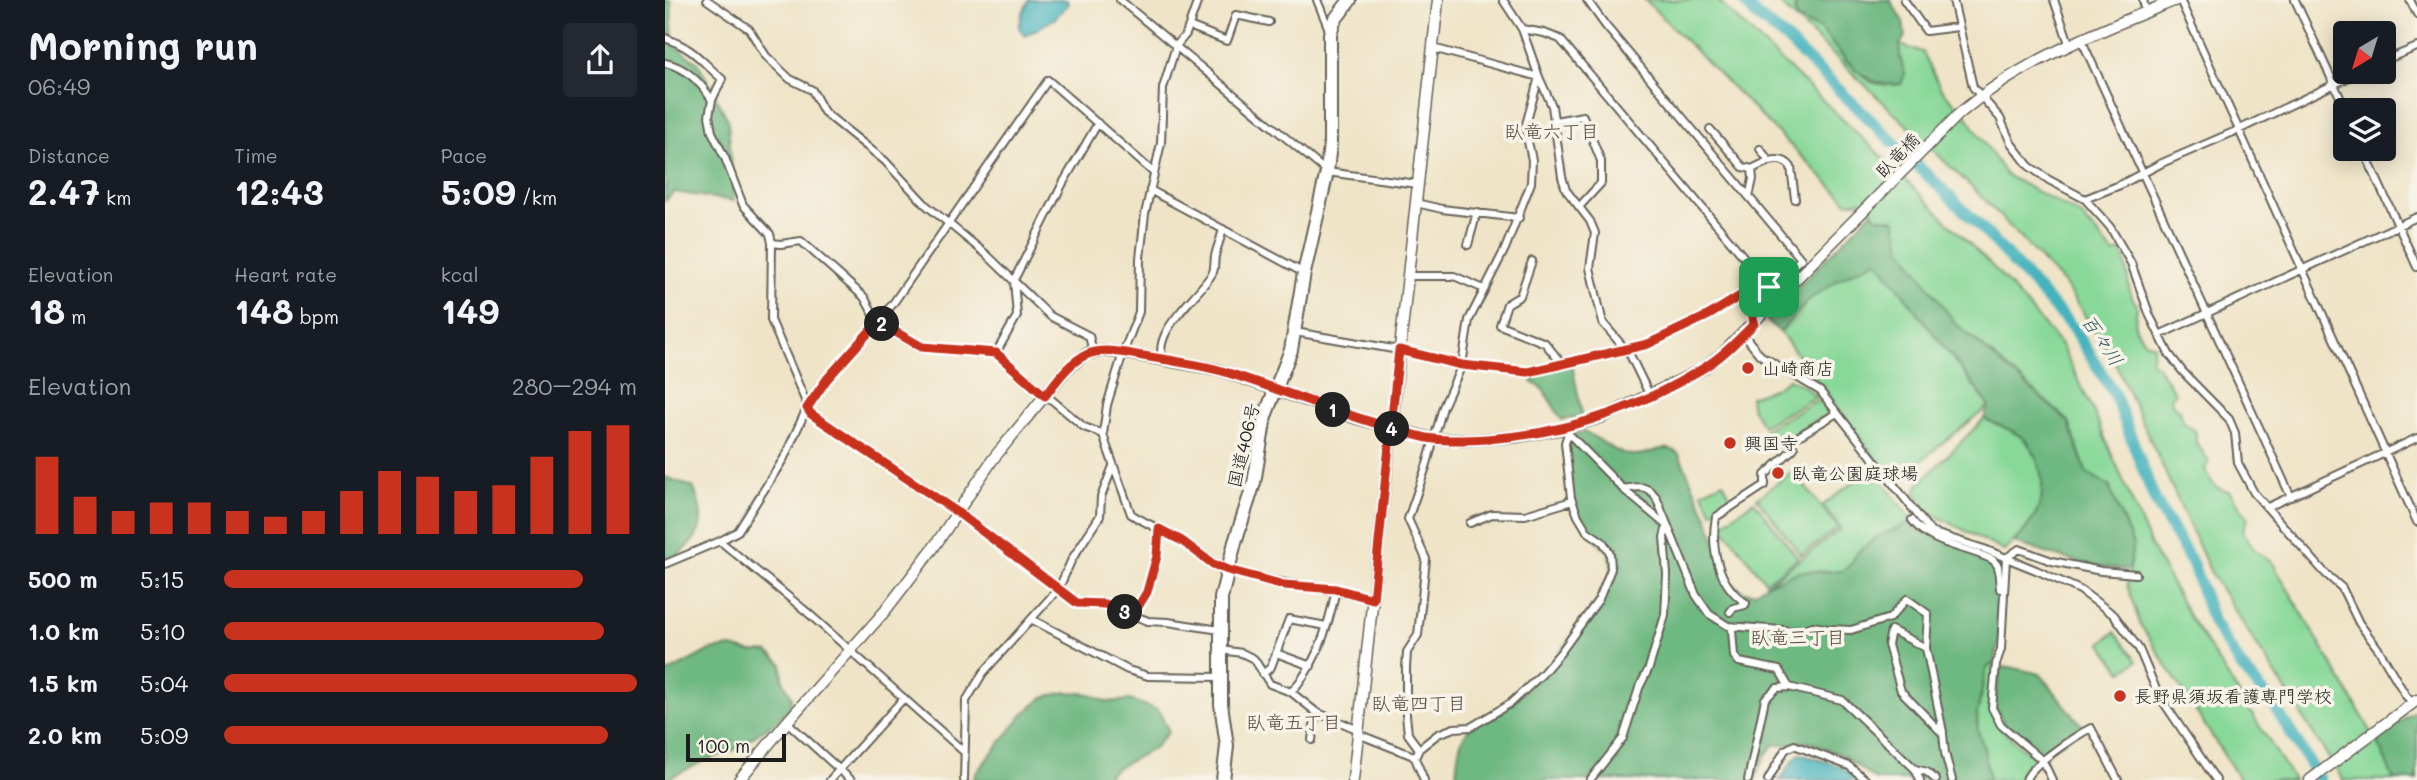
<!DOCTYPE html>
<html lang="en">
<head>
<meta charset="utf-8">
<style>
	:root { --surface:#171b24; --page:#242831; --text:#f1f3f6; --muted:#9ea1a6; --accent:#c8321e }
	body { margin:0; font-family:Mali,"Klee One",sans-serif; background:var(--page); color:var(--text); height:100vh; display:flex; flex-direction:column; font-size:26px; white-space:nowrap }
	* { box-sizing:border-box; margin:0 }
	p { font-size:23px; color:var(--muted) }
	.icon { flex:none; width:38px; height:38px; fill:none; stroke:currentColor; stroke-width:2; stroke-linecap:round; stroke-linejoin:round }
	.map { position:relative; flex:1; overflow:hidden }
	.side { display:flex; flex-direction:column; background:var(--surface); width:665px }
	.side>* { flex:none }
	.needle { width:46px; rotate:218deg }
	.fabs { position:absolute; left:1668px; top:21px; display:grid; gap:14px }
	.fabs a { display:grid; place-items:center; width:63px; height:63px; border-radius:7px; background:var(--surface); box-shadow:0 4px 18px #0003; font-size:35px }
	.scale { position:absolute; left:21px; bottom:18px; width:100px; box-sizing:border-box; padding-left:7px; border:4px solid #1c1c1c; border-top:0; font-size:19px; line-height:24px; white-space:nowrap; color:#1c1c1c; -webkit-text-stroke:5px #f7f3e8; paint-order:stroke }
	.pin { position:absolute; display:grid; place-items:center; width:60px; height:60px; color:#fff; margin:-30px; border-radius:14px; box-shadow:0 4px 10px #0006 }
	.km { position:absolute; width:35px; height:35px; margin:-18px; border-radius:50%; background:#222; color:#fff; font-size:19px; line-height:35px; text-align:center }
	.round { display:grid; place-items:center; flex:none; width:74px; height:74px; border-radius:7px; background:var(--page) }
	.overview { display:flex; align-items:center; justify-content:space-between; height:119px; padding:0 28px }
	h1 { font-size:38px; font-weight:700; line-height:52px }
	.metrics { display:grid; grid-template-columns:repeat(3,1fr); gap:10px; height:119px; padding:7px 28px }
	.metrics div { display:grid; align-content:center }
	.metrics b { font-size:35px; font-weight:700 }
	.metrics small { font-size:19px; font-weight:400 }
	.metrics p { font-size:19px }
	.chart { height:196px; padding:14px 28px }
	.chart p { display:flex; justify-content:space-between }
	.chart svg { width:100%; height:126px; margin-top:7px; stroke:var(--accent); stroke-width:6 }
	ul { padding:0 28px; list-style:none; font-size:23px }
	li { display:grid; grid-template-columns:112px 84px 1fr; align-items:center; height:52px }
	li i { height:18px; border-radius:9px; background:var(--accent) }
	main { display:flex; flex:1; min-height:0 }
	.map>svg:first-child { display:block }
</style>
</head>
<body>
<main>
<section class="side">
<div class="overview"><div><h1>Morning run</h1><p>06:49</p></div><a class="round"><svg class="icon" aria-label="share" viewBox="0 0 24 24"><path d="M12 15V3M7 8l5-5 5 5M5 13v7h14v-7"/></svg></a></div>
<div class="metrics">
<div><p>Distance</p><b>2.47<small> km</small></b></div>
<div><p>Time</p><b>12:43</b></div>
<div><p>Pace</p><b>5:09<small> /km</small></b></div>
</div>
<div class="metrics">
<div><p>Elevation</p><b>18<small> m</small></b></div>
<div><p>Heart rate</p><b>148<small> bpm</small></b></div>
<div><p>kcal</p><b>149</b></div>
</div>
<div class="chart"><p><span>Elevation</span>280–294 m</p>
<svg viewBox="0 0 160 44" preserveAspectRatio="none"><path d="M5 44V17M15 44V31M25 44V36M35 44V33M45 44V33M55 44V36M65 44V38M75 44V36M85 44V29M95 44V22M105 44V24M115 44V29M125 44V27M135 44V17M145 44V8M155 44V6"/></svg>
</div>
<ul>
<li><b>500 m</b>5:15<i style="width:87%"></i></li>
<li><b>1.0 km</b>5:10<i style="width:92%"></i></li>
<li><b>1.5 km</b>5:04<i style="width:100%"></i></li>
<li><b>2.0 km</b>5:09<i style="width:93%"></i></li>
</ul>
</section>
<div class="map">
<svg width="1752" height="780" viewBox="0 0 1752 780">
	<rect width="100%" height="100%" fill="#f7f3e8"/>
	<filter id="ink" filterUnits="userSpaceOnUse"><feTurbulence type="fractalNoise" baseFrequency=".0143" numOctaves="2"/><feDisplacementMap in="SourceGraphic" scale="14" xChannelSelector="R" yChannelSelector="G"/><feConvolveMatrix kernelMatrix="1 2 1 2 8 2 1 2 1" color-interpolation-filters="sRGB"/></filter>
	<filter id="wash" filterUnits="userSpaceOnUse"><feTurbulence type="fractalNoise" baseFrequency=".00686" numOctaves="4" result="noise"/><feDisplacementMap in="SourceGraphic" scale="28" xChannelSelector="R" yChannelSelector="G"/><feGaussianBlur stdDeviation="1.57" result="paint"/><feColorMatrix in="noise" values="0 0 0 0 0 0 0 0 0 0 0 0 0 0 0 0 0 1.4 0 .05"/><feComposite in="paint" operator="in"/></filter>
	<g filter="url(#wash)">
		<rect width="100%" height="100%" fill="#efe4c7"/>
		<!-- green -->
		<path fill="#88d899" stroke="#527a5a" stroke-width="2" d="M980,0H1052L1228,167L1334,273L1396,345L1427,408L1487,548L1523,614L1629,780H1575L1475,624L1462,585L1468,545L1444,486L1421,472L1404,421L1290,323L1237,249L1212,217L1196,201L1183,203Z
			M1111,0H1131L1129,11L1143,25L1156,29L1180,60L1206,82L1221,86L1240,74L1235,58V45L1258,52L1276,89L1303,118L1341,175L1416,215L1449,254L1456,250C1466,266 1459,291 1472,305L1470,326L1479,342L1489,345L1486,362L1493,366L1510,393L1506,397L1508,406L1515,410L1518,422L1531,432V442L1544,462L1540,469C1544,480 1551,491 1564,491L1583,518L1578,531L1589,549L1607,562L1713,743L1729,780H1678L1547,575L1448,358L1398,283L1319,199Z
			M1211,259L1324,406L1229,482L1115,332L1145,299L1176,278Z
			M1124,379L1139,386L1151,397L1098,426L1086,406L1085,397L1108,389Z
			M1153,400L1164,414L1133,431L1109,449L1099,430Z
			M1319,419C1334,425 1351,431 1362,443C1368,449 1372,459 1374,467C1387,503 1364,528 1339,551L1260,510L1251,492L1253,485Z
			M1207,468L1247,520L1238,526L1213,536L1193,552L1184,566L1176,571L1133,572L1102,584L1176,529L1158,505Z
			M1128,471L1173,528L1136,555L1092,498Z
			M1058,482L1068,502L1047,512L1037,492Z
			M1089,501L1133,558L1101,582L1056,525Z
			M1450,632L1472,661L1457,672L1436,643Z
			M1329,664C1328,676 1324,691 1325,703C1327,729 1355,745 1374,761L1360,773L1358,780H1324L1313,731L1312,714L1321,670L1325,665Z"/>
		<!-- forest -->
		<path fill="#6eb881" stroke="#456a4e" stroke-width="2" d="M0,0L6,1L8,45L33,63L63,120L69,201L9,192L0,201Z
			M1131,0H1225L1238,21L1240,36L1235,45V57L1240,74L1236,84C1205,88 1187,68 1169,46C1165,41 1160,32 1155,29C1139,19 1127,25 1131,0Z
			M1207,212L1212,217L1230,220L1237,248L1290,323L1404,422L1421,472L1444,486L1468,545L1464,570C1424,567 1387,556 1349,542C1373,520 1384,494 1373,463C1371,457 1368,448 1363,443C1352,431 1334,425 1319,419L1324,405L1212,260L1176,278L1145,299L1115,332L1101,320Z
			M907,365L917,414L914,417L897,420L877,388L868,383L867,378L871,372Z
			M918,432C937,438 947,454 968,455C988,456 997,441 1014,454L1043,519L1065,582L1080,592L1089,593L1102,584L1133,572L1176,571L1184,566L1193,552L1213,536L1238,526L1247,520L1253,529L1328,560L1335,585L1334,642L1329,664L1325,665L1321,670L1312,714L1313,731L1319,748L1324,780H1211L1179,756L1147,743L1135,742L1124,745H1108L1099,758L1090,780H791C792,765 792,745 801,733C811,718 832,713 846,703C873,682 941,602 946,569C947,565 945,558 945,553L922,531L906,498L900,443L906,436Z
			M0,477L28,487C47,531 31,539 0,566Z
			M67,647L85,652H103L117,664L118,681L127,697L124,708L110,722L69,750L41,760L0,780V674L45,650Z
			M1345,667L1375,674L1418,727L1377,757L1340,726L1329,705L1335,668Z
			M401,692L425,694L442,702L465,700L493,710L504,731L489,748L450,769L437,780H309L310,774L359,713L379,697Z
			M1752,710V780H1729L1713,743L1714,737Z"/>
		<!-- water -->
		<path fill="#44b3be" stroke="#30686d" stroke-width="2" d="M364,0H402L403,5L389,19L360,36L354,28L357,14Z
			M1135,754L1172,765L1195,780H1114C1123,772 1125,760 1135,754Z"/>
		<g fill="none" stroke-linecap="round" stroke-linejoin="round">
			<!-- river -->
			<path stroke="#44b3be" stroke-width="12" d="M1078,0L1091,15L1119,37L1315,226L1408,328L1449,393L1490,500L1528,565L1548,622L1576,666L1608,704L1655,780"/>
		</g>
	</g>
	<g filter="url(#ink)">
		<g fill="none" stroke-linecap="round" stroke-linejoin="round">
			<defs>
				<path id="street" d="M42,0L84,29L101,56L125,79L147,90L159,112L220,161L261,205L321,254L385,316L424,336L428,352
					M455,0L662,172L752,184
					M533,0L521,34L511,46L498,88L496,143L480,214L475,258L474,312L458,353L442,405L438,434L441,444L466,514C481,524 498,530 514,539C531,550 545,564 564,570C612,585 660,587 708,599
					M652,0L665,32
					M838,0L857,29L874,77L887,106L897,177L901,190L925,221L930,233L925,268L938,323L965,355L985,396
					M922,0L940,25L1136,259L1104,287L1087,309L1089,324
					M1239,0L1261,31L1293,27
					M1288,0L1308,87L1335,118L1346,143L1364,166L1384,180L1420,199L1445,227L1466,263L1485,316L1504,354L1518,372L1564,419L1570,433L1573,463L1589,493L1660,573L1677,588L1694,623L1714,650L1741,696L1748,703
					M1389,0L1405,46
					M1478,0L1481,12
					M1515,0L1752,522
					M1630,0L1681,110
					M1745,0L1752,14
					M524,26L562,41L571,15L604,22
					M857,29L879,33L895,39L1104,287
					M0,38C30,49 35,60 57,79L47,100L44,116L47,132L60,158L78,205L105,234L107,243L106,320L146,414L292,512L412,603L440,604L483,621L503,622L555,630
					M1417,41L1626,497
					M768,48L874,77
					M1718,61L1752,47
					M0,63C21,67 35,82 47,100
					M890,121L918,116L936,161V183L914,207
					M1045,129L1078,167L1087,169
					M1095,149L1104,161
					M1698,149L1752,267
					M485,190L639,273
					M1084,197L1088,179L1087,169C1099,163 1116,153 1126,167L1130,199
					M1420,199L1455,185L1497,163L1573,130L1695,72
					M751,203L777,209L854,218
					M107,243L116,244L136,241L199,297L213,322L257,347L331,353L419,427L438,434
					M803,245L812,212
					M867,261L855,296L842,304L835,325L880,343L897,364
					M742,276H789L819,289
					M630,332L734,350L797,365L863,372L983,344L1044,315L1088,288L1104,287
					M1078,334L1095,355L1155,391L1266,532L1319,549L1371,570L1415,590L1449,615L1474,649L1493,694L1551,780
					M1494,335L1752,217
					M331,353L352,316L349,280L398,183L433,123
					M498,360C486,330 536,295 548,272C550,267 549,261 550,256C552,247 556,238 558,229
					M904,434L958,489L1002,526L999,537L1002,574L1000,615L984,668L974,688L958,738L925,780
					M958,489C973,487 981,484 991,497L1031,595L1044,614L1063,626L1130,631L1148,626L1163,629L1186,630L1225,618L1242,599L1263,614L1261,648L1226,630L1223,645L1236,691L1278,734L1280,753L1287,780
					M1603,507L1752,438
					M1247,520C1266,546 1301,546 1328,560L1333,566L1335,589
					M805,523L827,514L860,515L907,501
					M55,541L142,612L298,751
					M0,564L55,541L73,531L119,458L142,408L162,379L227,305L383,80L489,173
					M1065,612L1068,608L1080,605L1081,603C1053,585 1045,548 1051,517L1100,485V475L1129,448L1124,442L1172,413
					M468,615L482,592L492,556L494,529
					M366,619L463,670L483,676L555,677
					M1067,630L1069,656L1074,662L1114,670L1124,687L1112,688L1100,699L1083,780
					M1261,648L1278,732
					M556,650L577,653L589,659L605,684L626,692L651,712L694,730
					M611,653L646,666
					M598,674L606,667L624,619L661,626
					M1124,687L1177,700L1250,769
					M626,692C652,665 664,625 671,589
					M122,722L186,780
					M693,734L746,755L750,758L759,780
					M647,740L651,712
					M754,749L743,734L741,715V668L742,652L753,635L761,559L743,519L762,464L778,407L797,365L804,320L840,249L866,183L867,160L860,128L874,77
					M750,758L754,749L773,734L789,728L806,727L846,703L877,674L896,652L934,599L946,569L945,553L938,542L922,531L913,516L906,498L900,443L905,427
					M165,780L239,698
					M299,780L301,701L318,673L394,588L407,559L435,516L436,497L448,466
					M1103,780L1120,750L1129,745L1184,766L1201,780
					M1255,780L1250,769L1262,772L1271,780
					M1361,780C1364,766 1412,735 1426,728L1453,780
					M1387,780L1378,761L1336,725L1327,708L1331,664L1336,649L1341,558L1354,549L1387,561L1436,571L1471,574"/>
				<path id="secondary" d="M74,780L122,722L220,611L269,547L328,459L401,370L421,354L438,351L458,353L554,370L693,419L742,432L770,439L805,440L851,437L897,429L938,417L1038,369L1056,355L1294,114C1355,61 1437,30 1511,0
					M688,780L773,0
					M1645,780L1752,700"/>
				<path id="highway" d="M558,780L562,746L556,704V598L570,542L589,483L600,416L626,350L639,273L662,172L665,143V34L669,21L685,0"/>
			</defs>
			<!-- street casing -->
			<use href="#street" stroke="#666258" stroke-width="10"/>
			<!-- secondary casing -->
			<use href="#secondary" stroke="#666258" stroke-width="13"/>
			<!-- highway casing -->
			<use href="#highway" stroke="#666258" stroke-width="16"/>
			<!-- street -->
			<use href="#street" stroke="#fff" stroke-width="6"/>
			<!-- secondary -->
			<use href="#secondary" stroke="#fff" stroke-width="10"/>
			<!-- highway -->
			<use href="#highway" stroke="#fff" stroke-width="12"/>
		</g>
	</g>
	<g fill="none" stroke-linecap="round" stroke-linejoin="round" filter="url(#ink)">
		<defs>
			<path id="route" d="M1104,287L1087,309L1089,324C1073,340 1057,357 1037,369C970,410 901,434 822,439C805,440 786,441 769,439C753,437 738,431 723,427C666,411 613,388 557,371C531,364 504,360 478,356C461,353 437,347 421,355C403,363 391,382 380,396L331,353L257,347L213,322L162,379L142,408L146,414L292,512L412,603L440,604L468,615L482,592L492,556L494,529L517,541L548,564L563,570L619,585L671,589L708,599L734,350L797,365L863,372L983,344L1044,315L1088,288L1104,287"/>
		</defs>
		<!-- route casing -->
		<use href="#route" stroke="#fff" stroke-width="14"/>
		<!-- route -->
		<use href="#route" stroke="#c8321e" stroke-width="9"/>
	</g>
	<!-- markers -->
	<g fill="#c8321e" stroke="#f7f3e8" stroke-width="2.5">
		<circle cx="1083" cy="368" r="7"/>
		<circle cx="1065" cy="443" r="7"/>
		<circle cx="1113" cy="473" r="7"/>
		<circle cx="1455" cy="696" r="7"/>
	</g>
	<g text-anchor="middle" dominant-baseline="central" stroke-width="7" stroke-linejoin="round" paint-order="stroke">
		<!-- street labels -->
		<g font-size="18" fill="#1c1c1c" stroke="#f7f3e8">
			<text transform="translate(1232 155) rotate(-46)">臥竜橋</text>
			<text transform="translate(578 445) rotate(-77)">国道406号</text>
		</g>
		<!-- poi labels -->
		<g font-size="18" fill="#1c1c1c" stroke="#f7f3e8" text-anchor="start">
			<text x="1097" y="368">山崎商店</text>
			<text x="1079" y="443">興国寺</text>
			<text x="1127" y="473">臥竜公園庭球場</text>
			<text x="1469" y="696">長野県須坂看護専門学校</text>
		</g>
		<!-- neighbourhood labels -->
		<g font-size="19" fill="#594b3f" stroke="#f7f3e8">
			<text x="887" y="130">臥竜六丁目</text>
			<text x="1133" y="636">臥竜三丁目</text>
			<text x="754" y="702">臥竜四丁目</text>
			<text x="629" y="721">臥竜五丁目</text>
		</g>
		<!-- water labels -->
		<g font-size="19" font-style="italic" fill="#2c585d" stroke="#f7f3e8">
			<text transform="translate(1438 340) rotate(56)">百々川</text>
		</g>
	</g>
</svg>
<div class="fabs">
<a><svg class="needle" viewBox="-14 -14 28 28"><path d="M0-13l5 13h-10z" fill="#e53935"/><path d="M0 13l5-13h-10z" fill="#9ea1a6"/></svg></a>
<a><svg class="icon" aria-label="layers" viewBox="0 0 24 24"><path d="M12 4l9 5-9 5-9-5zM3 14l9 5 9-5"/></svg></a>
</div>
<div class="scale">100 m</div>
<div class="pin" style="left:1104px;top:287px;background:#1e9e55"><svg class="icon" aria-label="arrive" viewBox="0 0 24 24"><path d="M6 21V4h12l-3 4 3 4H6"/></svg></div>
<b class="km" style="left:668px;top:410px">1</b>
<b class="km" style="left:217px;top:324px">2</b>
<b class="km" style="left:460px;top:612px">3</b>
<b class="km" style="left:727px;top:429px">4</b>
</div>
</main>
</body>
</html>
